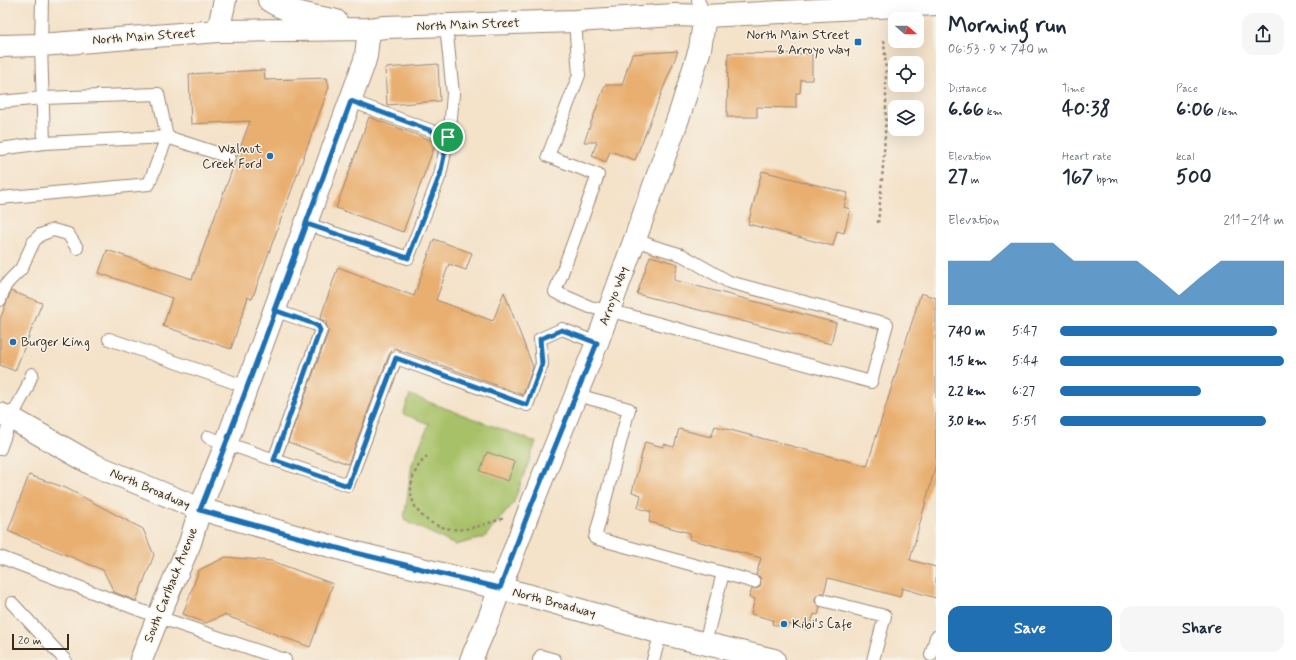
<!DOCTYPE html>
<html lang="en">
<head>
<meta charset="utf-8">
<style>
	:root { --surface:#fff; --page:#f6f6f7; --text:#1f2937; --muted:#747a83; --accent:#1f6fb2 }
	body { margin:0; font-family:Mynerve,sans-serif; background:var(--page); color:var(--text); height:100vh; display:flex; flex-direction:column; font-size:15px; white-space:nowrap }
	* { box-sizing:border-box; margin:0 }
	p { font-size:13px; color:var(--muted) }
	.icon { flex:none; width:22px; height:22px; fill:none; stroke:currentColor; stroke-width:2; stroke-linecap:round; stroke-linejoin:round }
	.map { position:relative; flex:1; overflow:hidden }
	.panel { display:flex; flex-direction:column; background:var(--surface); width:360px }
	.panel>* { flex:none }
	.needle { width:26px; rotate:110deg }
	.controls { position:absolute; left:888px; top:12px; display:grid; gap:8px }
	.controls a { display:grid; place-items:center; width:36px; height:36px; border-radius:8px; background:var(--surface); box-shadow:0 4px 16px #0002; font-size:20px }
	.scale { position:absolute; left:12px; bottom:10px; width:57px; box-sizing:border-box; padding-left:4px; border:2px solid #3b2a1e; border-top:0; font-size:11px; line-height:14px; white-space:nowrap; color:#3b2a1e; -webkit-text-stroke:3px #f7f3e8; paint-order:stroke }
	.pin { position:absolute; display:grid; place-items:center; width:34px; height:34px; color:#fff; margin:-17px; border:2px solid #fff; border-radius:50%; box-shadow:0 1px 4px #0007 }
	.round { display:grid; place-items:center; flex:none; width:42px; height:42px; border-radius:12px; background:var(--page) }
	.summary { display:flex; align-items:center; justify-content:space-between; height:68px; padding:0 12px }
	h1 { font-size:22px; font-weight:800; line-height:30px }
	.figures { display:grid; grid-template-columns:repeat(3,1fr); gap:6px; height:68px; padding:4px 12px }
	.figures div { display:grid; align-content:center }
	.figures b { font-size:20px; font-weight:800 }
	.figures small { font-size:11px; font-weight:400 }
	.figures p { font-size:11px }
	.chart { height:112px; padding:8px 12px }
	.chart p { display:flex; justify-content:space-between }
	.chart svg { width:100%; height:72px; margin-top:4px; fill:var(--accent); opacity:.7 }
	.cta { display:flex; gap:8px; margin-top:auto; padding:8px 12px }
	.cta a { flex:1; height:46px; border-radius:12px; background:var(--accent); color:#fff; font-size:16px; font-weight:800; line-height:46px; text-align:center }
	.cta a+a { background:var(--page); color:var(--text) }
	ul { padding:0 12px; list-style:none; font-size:13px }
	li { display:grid; grid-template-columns:64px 48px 1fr; align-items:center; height:30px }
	li i { height:10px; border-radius:5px; background:var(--accent) }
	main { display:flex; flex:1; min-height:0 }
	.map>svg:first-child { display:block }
</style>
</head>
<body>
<main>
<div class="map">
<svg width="936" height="660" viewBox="0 0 936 660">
	<rect width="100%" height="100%" fill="#f7f3e8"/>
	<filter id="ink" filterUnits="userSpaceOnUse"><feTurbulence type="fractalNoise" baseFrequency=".025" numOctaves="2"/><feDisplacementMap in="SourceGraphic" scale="8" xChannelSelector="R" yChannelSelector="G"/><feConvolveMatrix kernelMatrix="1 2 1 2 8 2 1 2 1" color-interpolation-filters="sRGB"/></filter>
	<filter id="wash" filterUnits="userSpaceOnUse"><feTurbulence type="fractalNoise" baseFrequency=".012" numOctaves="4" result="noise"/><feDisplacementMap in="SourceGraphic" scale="16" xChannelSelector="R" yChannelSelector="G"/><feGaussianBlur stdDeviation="0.9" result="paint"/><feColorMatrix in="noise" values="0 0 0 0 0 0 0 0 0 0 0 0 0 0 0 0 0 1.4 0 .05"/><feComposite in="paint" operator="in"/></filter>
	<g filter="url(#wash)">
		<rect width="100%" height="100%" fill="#f4e2c9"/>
		<!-- green -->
		<path fill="#a7c167" stroke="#717642" d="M410,395L536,442L513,504L484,538L455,545L404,520L412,464L429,424L403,414Z"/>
		<g id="blocks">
			<!-- building -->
			<path fill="#e9af6f" d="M678,51L635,160L610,151L606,162L592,156L597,142H584L605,85H622L632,54Z
				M728,53L812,54V80H801L800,93H796V108L757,107V117H727Z
				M438,64L440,101L387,105L385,68Z
				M264,70L265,80L327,78L329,87L252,299L248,297L231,349L163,326L172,298L99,273L107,250L192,279L250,121L191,124L189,74Z
				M369,117L436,142L403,232L336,208Z
				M762,171L848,193L844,207L850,209L844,233L837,231L833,246L748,224Z
				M434,239L472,253L466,270L449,264L436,300L493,321L504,292L533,367L523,395L394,348L389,355L348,464L288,442L328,333V329L326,324L327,322L320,319L338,267L414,296Z
				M650,256L678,264L674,280L836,323L831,344L637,294Z
				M11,291L42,303L15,371L0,365V319Z
				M921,293L936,298V464L910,560L936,567V598L902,588L900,597L828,578L824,593H820L815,598V602L820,607L818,615L814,614L809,630L788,624L787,628L772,624L773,620L751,614L755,599L749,597L752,589L759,588L761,584L760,577L756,575L761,558L689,539L690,533L649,522L651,512L638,508L641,495L632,492L645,442L663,447L664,444L674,447L679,429L711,437L715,426L867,466Z
				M487,452L515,462L508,481L480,471Z
				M29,475L66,488L143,529L154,555L136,601L114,592L103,570L8,531Z
				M226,557L272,561L333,584L310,647L224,615L206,623L183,614L199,570Z"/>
		</g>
	</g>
	<g filter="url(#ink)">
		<use href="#blocks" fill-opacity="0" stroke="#988674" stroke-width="1"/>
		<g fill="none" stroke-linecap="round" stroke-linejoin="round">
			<defs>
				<path id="service" d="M42,0L41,45L44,143L167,137L229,157
					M698,0L705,16
					M575,21L579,75L548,156L598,175L555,292L590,307L627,315L871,382L887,324L729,282L682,255L652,246L635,239
					M351,101L448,137
					M0,102L43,98L158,94L167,137L149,184L0,198
					M0,149L44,143
					M307,224L408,258L440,175L450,129L453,94L446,25
					M0,300L5,286L10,280L21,269L34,241L40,235L53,230L68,234L77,248
					M109,339L247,387
					M577,395L629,409L595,538L723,573L705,643
					M208,437L348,485L396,358L527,405L542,364L540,339L562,329L597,343
					M0,449L11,418L26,390L32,374
					M274,460L321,330L318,326L314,324L274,310
					M0,557L158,617L285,660
					M723,573L754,582
					M822,600L885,616L873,660
					M12,603L65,660
					M931,655L936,637
					M539,660L541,656L555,660
					M653,660L661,633"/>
				<path id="minor" d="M269,0C287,13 315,16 336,21
					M218,31L225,0
					M0,46L41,45L218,31L369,29L385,27L575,21L675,15L705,16L700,49L680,113L635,239L597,343L529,511L489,618L471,660
					M141,660L158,617L190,543L200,509L226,444L364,63L366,56L369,29"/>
				<path id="tertiary" d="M705,16L936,4
					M0,414L11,418L92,464L200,509L348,551L531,596L661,633L774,660"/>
			</defs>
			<!-- service casing -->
			<use href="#service" stroke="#988674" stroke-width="14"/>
			<!-- minor casing -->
			<use href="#minor" stroke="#988674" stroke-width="24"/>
			<!-- tertiary casing -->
			<use href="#tertiary" stroke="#988674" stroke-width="24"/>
			<!-- path -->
			<path stroke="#988674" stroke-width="2.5" stroke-dasharray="3 3" stroke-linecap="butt" d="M878,223C884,162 889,101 884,40
				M427,456C398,484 410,524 452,529C471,531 487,523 505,518"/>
			<!-- service -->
			<use href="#service" stroke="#fff" stroke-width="12"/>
			<!-- minor -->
			<use href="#minor" stroke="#fff" stroke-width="22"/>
			<!-- tertiary -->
			<use href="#tertiary" stroke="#fff" stroke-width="22"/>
		</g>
	</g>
	<g fill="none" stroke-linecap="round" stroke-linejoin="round" filter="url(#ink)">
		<defs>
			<path id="route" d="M448,137L440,175L408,258L307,224C272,319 238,415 200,510L348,551L500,588L529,511L597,343L562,330L540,339L542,364L527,405L396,358L348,486L274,460L320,330L318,326L314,324L274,310L351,101L448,137"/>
		</defs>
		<!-- route casing -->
		<use href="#route" stroke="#fff" stroke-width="8"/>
		<!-- route -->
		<use href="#route" stroke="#1f6fb2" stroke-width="5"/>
	</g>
	<!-- markers -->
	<g fill="#1f6fb2" stroke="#f7f3e8" stroke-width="1.5">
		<rect x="854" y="38" width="8" height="8" rx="2"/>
		<circle cx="270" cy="156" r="4"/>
		<circle cx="13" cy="342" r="4"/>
		<circle cx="784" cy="624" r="4"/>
	</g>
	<g text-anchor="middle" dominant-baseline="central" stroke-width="3" stroke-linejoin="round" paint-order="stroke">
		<!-- street labels -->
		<g font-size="13" fill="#3b2a1e" stroke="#f7f3e8">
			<text transform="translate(468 25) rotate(-2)">North Main Street</text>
			<text transform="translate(144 37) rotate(-4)">North Main Street</text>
			<text transform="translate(614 296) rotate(-70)">Arroyo Way</text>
			<text transform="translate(150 489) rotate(23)">North Broadway</text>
			<text transform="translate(171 585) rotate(-68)">South Carlback Avenue</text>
			<text transform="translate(554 603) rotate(15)">North Broadway</text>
		</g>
		<!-- poi labels -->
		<g font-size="13" fill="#3b2a1e" stroke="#f7f3e8" text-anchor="end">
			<text x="850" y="35">North Main Street<tspan x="850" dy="15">&amp; Arroyo Way</tspan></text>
			<text x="262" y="149">Walnut<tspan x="262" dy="15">Creek Ford</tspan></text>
			<text x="21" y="342" text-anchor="start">Burger King</text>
			<text x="792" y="624" text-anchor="start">Kibi's Cafe</text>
		</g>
	</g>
</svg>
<div class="controls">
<a><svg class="needle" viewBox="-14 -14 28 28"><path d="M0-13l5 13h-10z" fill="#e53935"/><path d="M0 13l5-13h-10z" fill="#747a83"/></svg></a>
<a><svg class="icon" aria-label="locate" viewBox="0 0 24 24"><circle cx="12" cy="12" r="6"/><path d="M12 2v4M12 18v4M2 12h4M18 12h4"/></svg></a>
<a><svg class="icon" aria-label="layers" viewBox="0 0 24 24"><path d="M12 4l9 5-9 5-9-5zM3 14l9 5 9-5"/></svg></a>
</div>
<div class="scale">20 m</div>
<div class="pin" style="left:448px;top:137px;background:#1e9e55"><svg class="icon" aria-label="arrive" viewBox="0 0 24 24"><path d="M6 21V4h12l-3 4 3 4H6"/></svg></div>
</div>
<section class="panel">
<div class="summary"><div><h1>Morning run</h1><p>06:53 · 9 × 740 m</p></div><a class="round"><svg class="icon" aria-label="share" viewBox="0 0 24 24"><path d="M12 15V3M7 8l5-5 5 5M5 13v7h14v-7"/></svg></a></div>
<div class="figures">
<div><p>Distance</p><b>6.66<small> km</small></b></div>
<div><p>Time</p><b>40:38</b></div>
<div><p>Pace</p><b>6:06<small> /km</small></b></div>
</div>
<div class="figures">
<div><p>Elevation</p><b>27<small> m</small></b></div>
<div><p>Heart rate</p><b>167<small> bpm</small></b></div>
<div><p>kcal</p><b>500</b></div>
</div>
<div class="chart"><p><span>Elevation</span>211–214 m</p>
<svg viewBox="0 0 160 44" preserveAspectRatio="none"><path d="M0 44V17L10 17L20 17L30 6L40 6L50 6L60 17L70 17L80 17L90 17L100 27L110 38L120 27L130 17L140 17L150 17L160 17V44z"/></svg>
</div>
<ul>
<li><b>740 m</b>5:47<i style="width:97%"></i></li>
<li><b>1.5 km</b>5:44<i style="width:100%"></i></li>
<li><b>2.2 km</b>6:27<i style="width:63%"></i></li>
<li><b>3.0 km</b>5:51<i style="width:92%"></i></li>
</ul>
<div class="cta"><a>Save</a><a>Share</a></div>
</section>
</main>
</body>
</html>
